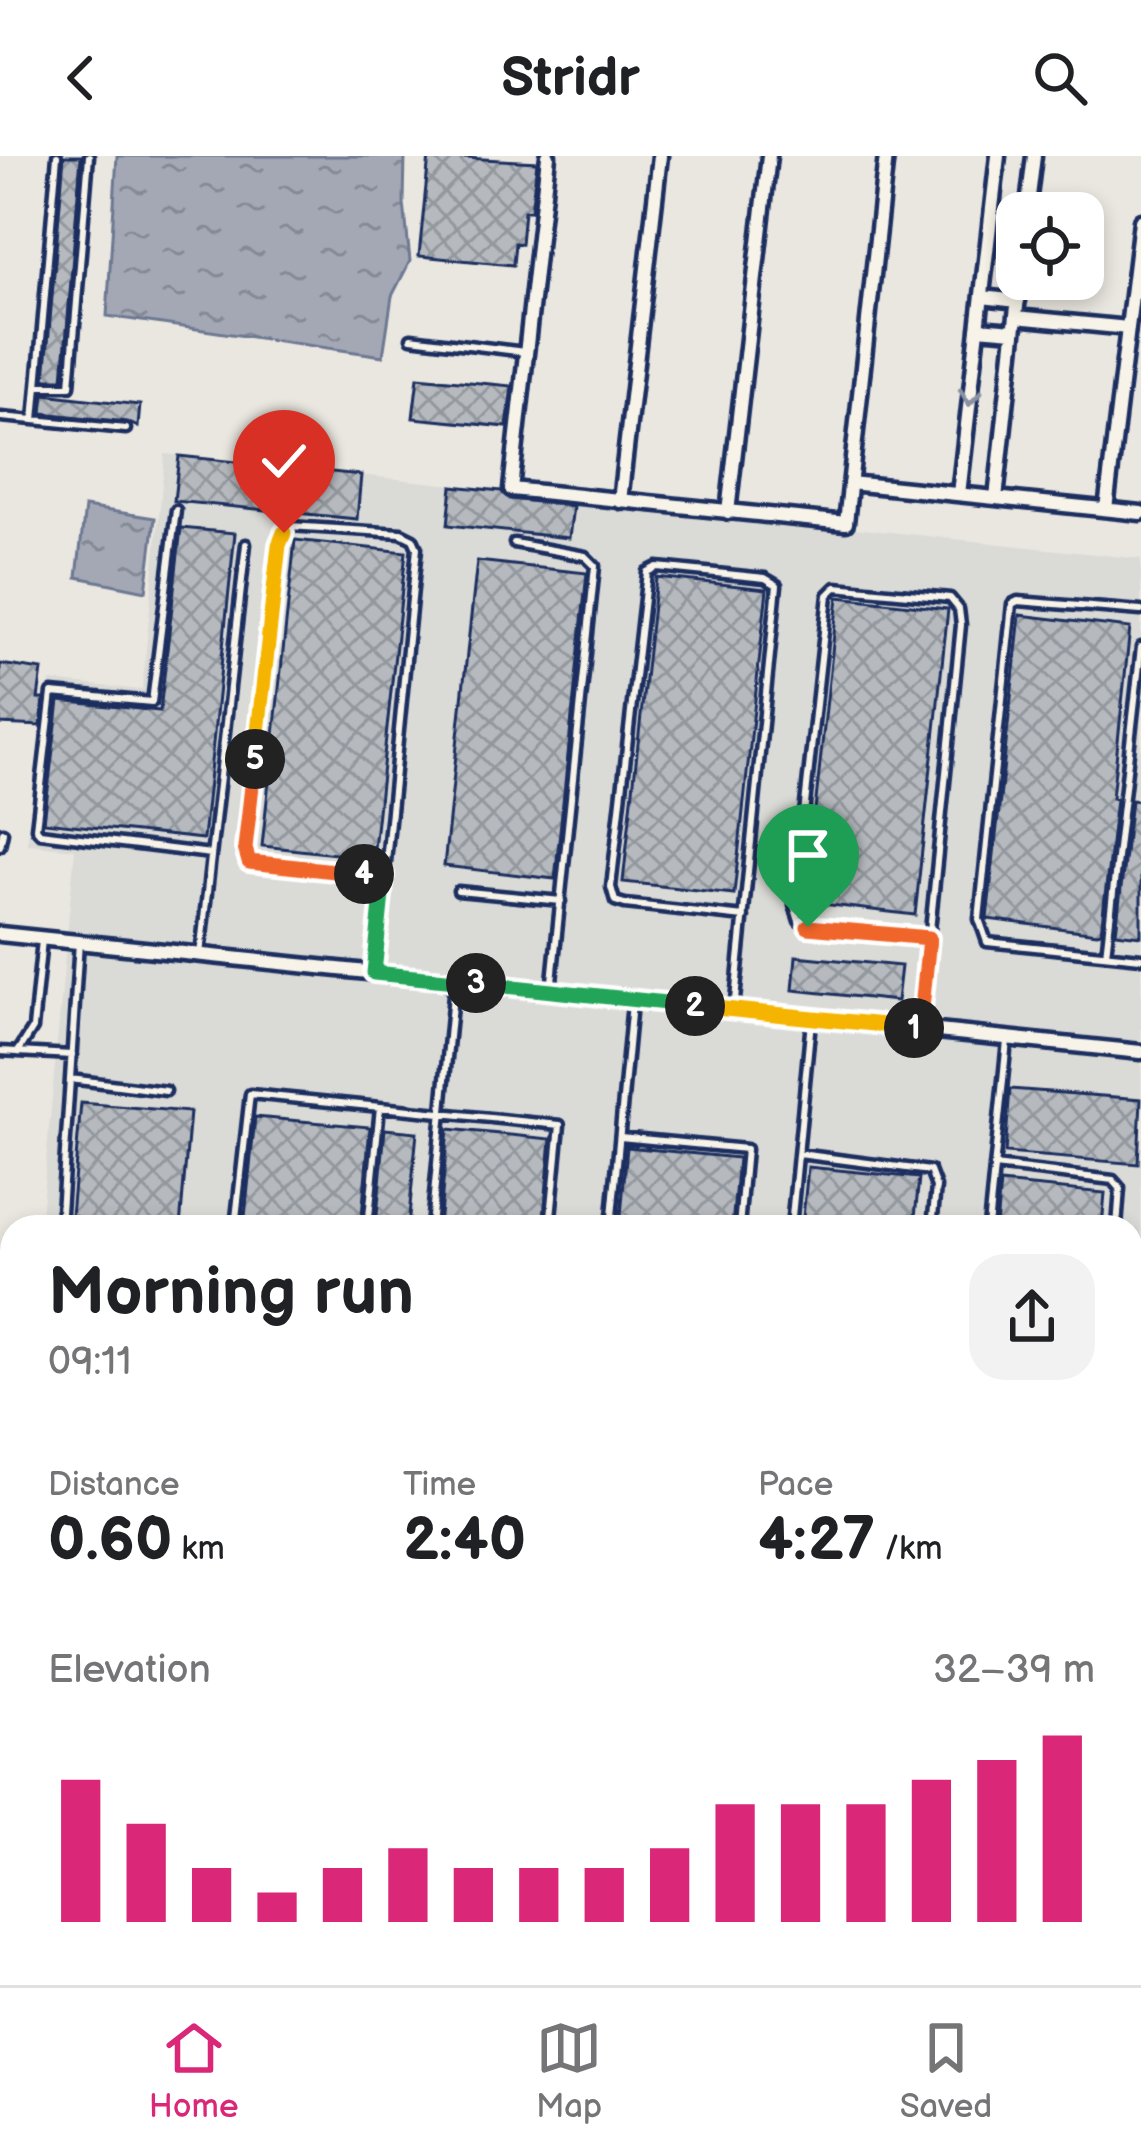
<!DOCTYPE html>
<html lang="en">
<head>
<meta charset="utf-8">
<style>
	:root { --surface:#fff; --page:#f2f2f2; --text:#202124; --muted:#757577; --line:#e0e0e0; --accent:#db2777 }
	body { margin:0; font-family:"Balsamiq Sans",sans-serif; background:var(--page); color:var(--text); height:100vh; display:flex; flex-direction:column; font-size:45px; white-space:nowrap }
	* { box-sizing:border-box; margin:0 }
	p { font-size:39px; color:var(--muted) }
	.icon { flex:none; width:66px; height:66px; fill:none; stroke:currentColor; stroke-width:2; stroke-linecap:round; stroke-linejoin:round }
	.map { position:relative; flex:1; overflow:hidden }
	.sheet { position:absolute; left:0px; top:1059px; width:1143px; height:771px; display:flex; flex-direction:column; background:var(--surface); border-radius:36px 36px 0 0; box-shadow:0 6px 18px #0003 }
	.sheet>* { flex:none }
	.tools { position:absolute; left:996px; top:36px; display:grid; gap:24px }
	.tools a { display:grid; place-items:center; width:108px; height:108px; border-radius:24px; background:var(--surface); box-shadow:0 6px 18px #0003; font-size:60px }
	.pin { position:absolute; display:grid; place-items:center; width:102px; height:102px; color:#fff; margin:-123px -51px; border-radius:50% 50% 50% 0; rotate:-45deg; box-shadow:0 0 12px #0007 }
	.pin .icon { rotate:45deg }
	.km { position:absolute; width:60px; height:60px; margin:-30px; border-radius:50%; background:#222; color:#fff; font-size:33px; line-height:60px; text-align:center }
	.round { display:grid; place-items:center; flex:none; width:126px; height:126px; border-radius:36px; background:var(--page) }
	.summary { display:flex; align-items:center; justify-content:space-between; height:204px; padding:0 48px }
	h1 { font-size:66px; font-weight:700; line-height:90px }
	.stats { display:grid; grid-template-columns:repeat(3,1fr); gap:18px; height:204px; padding:12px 48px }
	.stats div { display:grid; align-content:center }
	.stats b { font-size:60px; font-weight:700 }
	.stats small { font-size:33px; font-weight:400 }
	.stats p { font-size:33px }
	.chart { height:336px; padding:24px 48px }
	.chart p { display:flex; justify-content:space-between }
	.chart svg { width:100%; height:216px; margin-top:12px; stroke:var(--accent); stroke-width:6 }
	header { display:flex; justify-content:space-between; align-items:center; height:156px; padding:0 48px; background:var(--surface); font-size:54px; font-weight:700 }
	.tabs { display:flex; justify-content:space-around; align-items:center; height:168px; border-top:3px solid var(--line); background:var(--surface); font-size:33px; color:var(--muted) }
	.tabs a { display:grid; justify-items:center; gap:6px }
	.tabs .on { color:var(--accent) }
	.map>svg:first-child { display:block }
</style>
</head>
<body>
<header><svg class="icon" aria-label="back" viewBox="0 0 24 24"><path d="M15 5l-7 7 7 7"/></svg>Stridr<svg class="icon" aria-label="search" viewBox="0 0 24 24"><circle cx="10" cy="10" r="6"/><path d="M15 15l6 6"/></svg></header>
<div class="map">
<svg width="1141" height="1829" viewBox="0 0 1141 1829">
	<defs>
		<pattern id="water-ripples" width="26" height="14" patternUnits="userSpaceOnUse" patternTransform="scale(3)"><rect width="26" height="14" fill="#a3a8b4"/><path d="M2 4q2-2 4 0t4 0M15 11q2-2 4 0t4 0" fill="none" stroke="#848996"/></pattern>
		<pattern id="building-cross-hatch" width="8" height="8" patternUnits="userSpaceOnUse" patternTransform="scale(3)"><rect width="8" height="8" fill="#b6babf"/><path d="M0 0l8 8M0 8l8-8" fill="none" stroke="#93989e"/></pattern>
	</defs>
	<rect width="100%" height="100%" fill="#eae7e0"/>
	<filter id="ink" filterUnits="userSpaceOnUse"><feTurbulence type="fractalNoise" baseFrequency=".00833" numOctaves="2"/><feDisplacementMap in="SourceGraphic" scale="24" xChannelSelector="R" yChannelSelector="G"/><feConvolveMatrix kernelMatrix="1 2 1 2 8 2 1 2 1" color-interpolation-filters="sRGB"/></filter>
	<g filter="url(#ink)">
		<!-- built -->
		<path fill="#dadad6" d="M165,298L1141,403V1731L1131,1730V1071H40L75,693L27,688L50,525L142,534Z
			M12,1454V1625L0,1626V1457Z
			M12,1740V1818H300L299,1829H0V1741Z"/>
		<!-- pitch -->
		<path fill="#cbcccd" stroke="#737e96" stroke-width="3" d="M370,1818H551L607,1823L606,1829H369Z"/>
		<!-- water -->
		<path fill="url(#water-ripples)" stroke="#6d7892" stroke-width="3" d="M117,0H405L404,47L410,105L392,140L383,200L107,160Z
			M85,351L155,362L146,435L77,421Z"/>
		<!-- building -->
		<path fill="url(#building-cross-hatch)" stroke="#1b2f5e" stroke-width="3" d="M64,0H81L63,223H45Z
			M429,0L537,6L531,55H524L521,88L515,87L513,109L419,100Z
			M418,221L512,230L507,271L413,262Z
			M44,238L140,249L138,271L127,266L42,257Z
			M179,300L361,319L357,363L174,345Z
			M452,330L501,335L510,343L573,350L569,382L448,369Z
			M181,372L235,377L203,683L44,666L59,545L160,555Z
			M295,384L406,396L373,702L262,690Z
			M477,405L587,417L555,723L444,710Z
			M656,421L767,433L734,738L623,726Z
			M838,441L948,453L915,759L805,746Z
			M1020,459L1130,472L1112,642L1116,643L1101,776L1097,777L987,763Z
			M0,508L42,514L38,543H44L41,570L0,568Z
			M1131,644L1141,645V780L1116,777Z
			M796,800L901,810L897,845L793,834Z
			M1010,933L1141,943L1138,1008L1005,997Z
			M81,947L190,956L180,1071H70Z
			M255,961L370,971L361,1071H244Z
			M385,973L417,976L408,1071H376Z
			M448,973L551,983L543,1071H439Z
			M627,991L738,1002L732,1071H620Z
			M808,1011L919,1022L914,1071H802Z
			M1000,1027L1105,1037L1102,1071H996Z
			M148,1818H263L262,1829H148Z
			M590,1818L687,1821L686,1829H590Z"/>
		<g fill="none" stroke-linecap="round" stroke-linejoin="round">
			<defs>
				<path id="lane" d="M411,182L525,196
					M37,230L57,0
					M1,261L34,264L37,230H70L89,0
					M34,264L126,273
					M176,354L152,546L52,537L36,672L40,677L211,698
					M514,387L585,400L595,410L551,835
					M1141,455L1018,445L1012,448L979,763L987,786L1141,802
					M0,690L3,676
					M458,735L561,745
					M79,786L70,923L166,935
					M1106,798L1141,491
					M200,799L246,388
					M375,817L417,392L413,383L401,377L289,370L279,389L245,692L249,706L384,719
					M734,854L777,429L765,422L657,411L647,416L611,731L615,745L625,748L744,761
					M920,873L961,469L959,453L950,442L836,431L828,439L794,749L799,765L807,771L929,782
					M0,895L72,899
					M18,896L33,872L42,784
					M620,981L746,993L739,1071
					M799,998L930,1015L936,1031L932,1071
					M994,1010L1113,1024L1120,1032L1117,1071
					M60,1071L70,923
					M235,1071L250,938L560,969L550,1071
					M368,1071L380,951
					M431,1071L454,828
					M611,1071L632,847
					M791,1071L811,865
					M988,1071L1007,885
					M0,1200H12
					M1131,1387L1141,1388
					M0,1493L12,1490
					M1131,1573L1141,1574
					M1131,1604L1141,1605
					M1131,1645L1141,1646
					M1131,1688L1141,1689
					M1131,1732L1141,1733
					M998,1818L1121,1829
					M285,1829L286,1818
					M956,1829L962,1818"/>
				<path id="street" d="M548,0L511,333L846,367L886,0
					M1027,57L1034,0
					M982,141L1018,145
					M1016,161L1128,172
					M978,172L1014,175
					M850,327L1141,357
					M959,338L998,0
					M996,342L1020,123
					M620,345L660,0
					M1106,353L1141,65
					M728,356L769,0
					M0,778L1141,896
					M0,1730L12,1729
					M1131,1799L1141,1800
					M850,1829L852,1818"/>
			</defs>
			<!-- lane casing -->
			<use href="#lane" stroke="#1b2f5e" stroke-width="15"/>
			<!-- street casing -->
			<use href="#street" stroke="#1b2f5e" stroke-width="21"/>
			<!-- lane -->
			<use href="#lane" stroke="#f7f3e8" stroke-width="6"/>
			<!-- street -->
			<use href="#street" stroke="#f7f3e8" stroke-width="12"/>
		</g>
		<!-- one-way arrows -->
		<defs><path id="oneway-chevron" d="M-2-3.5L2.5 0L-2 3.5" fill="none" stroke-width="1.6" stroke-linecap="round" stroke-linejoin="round" transform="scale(3)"/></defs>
		<use stroke="#8991a3" href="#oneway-chevron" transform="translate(970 241) rotate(96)"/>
	</g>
	<g fill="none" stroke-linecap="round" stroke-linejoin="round" filter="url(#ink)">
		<defs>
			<path id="split-1" d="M808,771L929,782L920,873L914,872"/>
			<path id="split-2" d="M695,850L914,872"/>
			<path id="split-3" d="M476,827L695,850"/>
			<path id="split-4" d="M364,718L384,719L374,817L476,827"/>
			<path id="split-5" d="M255,603L245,692L249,706L364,718"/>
			<path id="split-6" d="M255,603L279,389L284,377"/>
		</defs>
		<!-- split-1 casing -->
		<use href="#split-1" stroke="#fff" stroke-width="24"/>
		<!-- split-2 casing -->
		<use href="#split-2" stroke="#fff" stroke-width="24"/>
		<!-- split-3 casing -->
		<use href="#split-3" stroke="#fff" stroke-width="24"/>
		<!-- split-4 casing -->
		<use href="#split-4" stroke="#fff" stroke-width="24"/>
		<!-- split-5 casing -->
		<use href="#split-5" stroke="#fff" stroke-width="24"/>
		<!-- split-6 casing -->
		<use href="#split-6" stroke="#fff" stroke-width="24"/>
		<!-- split-1 -->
		<use href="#split-1" stroke="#f0652b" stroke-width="15"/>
		<!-- split-2 -->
		<use href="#split-2" stroke="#f5b400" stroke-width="15"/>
		<!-- split-3 -->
		<use href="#split-3" stroke="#22a559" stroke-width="15"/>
		<!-- split-4 -->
		<use href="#split-4" stroke="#22a559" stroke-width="15"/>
		<!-- split-5 -->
		<use href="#split-5" stroke="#f0652b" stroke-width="15"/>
		<!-- split-6 -->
		<use href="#split-6" stroke="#f5b400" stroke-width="15"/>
	</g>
</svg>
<div class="tools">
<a><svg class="icon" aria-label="locate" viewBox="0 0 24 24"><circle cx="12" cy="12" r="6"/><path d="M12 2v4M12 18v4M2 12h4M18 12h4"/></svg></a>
</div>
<div class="pin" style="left:808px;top:771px;background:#1e9e55"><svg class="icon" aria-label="arrive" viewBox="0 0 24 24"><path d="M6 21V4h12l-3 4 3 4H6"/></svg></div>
<div class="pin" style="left:284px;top:377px;background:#d93025"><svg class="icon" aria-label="check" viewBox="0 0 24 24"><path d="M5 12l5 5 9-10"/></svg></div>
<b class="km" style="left:914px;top:872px">1</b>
<b class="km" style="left:695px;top:850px">2</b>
<b class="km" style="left:476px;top:827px">3</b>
<b class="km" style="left:364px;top:718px">4</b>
<b class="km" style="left:255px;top:603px">5</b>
<section class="sheet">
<div class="summary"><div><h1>Morning run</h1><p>09:11</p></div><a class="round"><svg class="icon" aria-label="share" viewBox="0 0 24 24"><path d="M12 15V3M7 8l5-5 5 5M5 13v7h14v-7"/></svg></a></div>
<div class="stats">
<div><p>Distance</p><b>0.60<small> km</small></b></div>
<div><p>Time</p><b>2:40</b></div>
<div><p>Pace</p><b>4:27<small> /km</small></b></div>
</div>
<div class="chart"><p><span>Elevation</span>32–39 m</p>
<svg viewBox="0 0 160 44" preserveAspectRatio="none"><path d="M5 44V15M15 44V24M25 44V33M35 44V38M45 44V33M55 44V29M65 44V33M75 44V33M85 44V33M95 44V29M105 44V20M115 44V20M125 44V20M135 44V15M145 44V11M155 44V6"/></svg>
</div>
</section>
</div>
<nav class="tabs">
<a class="on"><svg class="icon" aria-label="home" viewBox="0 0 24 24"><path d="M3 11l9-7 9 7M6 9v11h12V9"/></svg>Home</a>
<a><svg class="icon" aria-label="map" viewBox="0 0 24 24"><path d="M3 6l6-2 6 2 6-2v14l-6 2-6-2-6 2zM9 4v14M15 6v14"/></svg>Map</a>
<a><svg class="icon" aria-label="saved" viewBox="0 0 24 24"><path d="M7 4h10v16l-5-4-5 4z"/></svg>Saved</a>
</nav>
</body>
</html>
